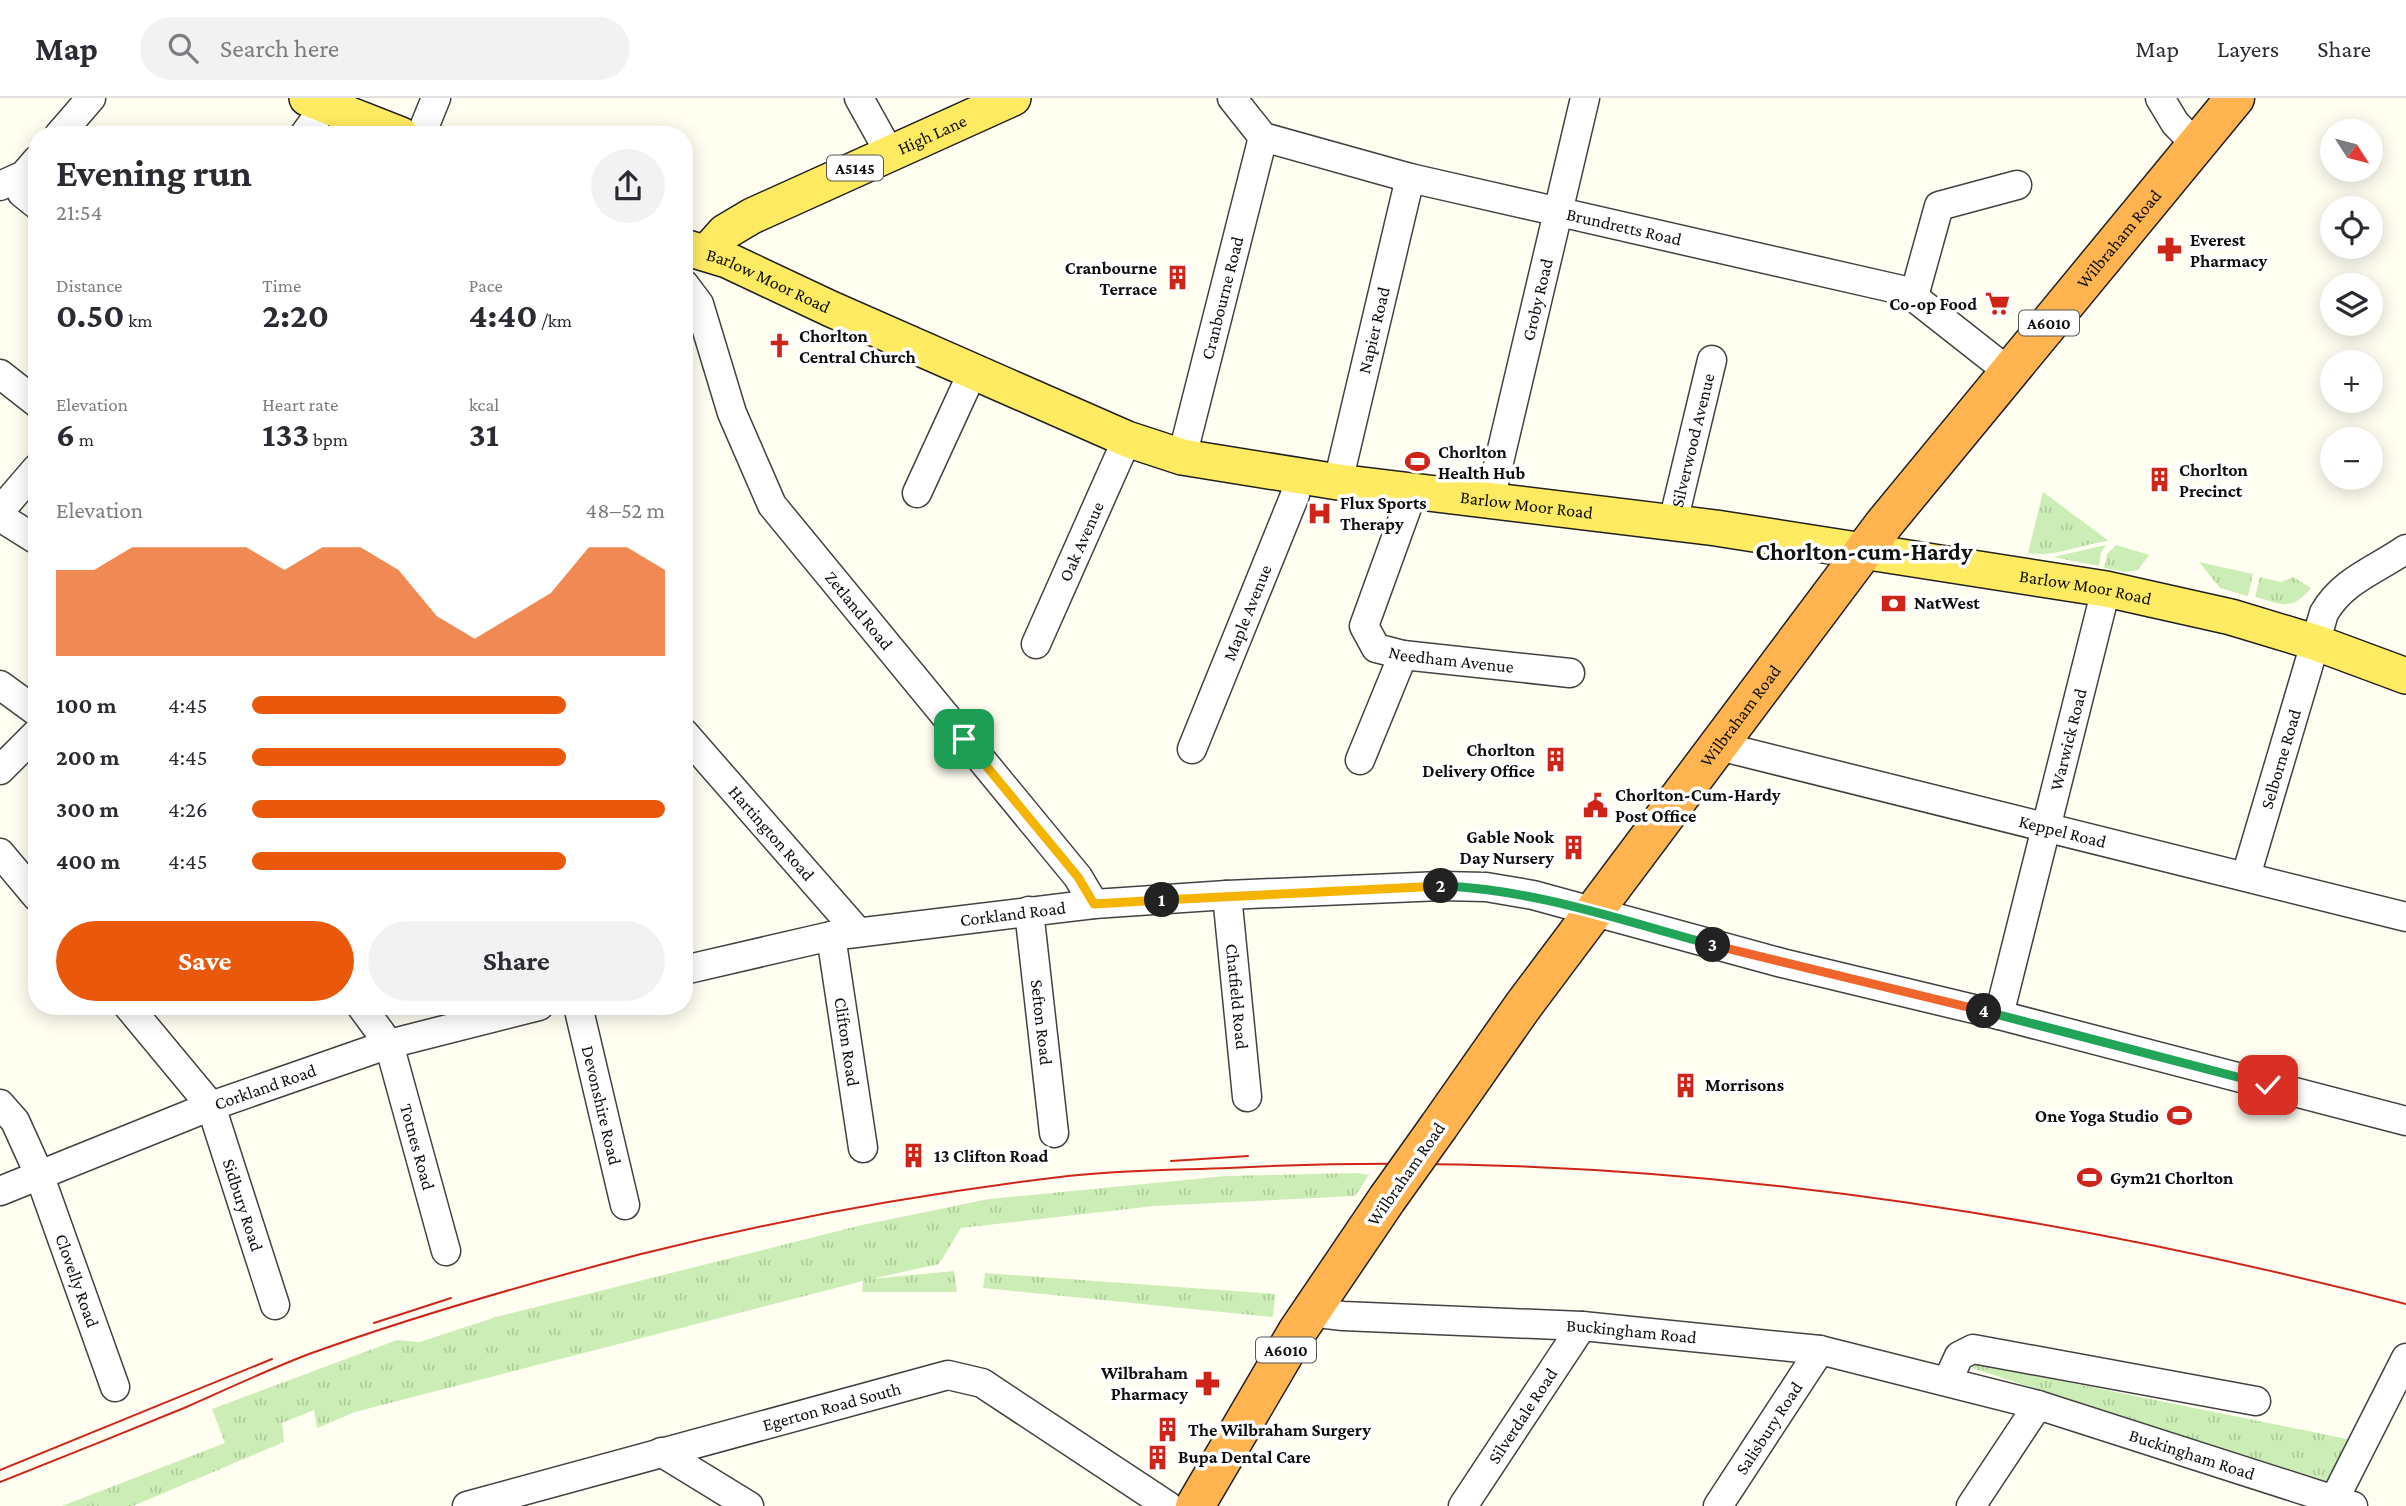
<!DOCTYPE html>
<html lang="en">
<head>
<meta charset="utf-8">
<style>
	:root { --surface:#fff; --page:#f2f2f3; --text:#2b2b33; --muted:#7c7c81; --line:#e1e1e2; --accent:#ea580c }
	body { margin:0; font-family:"Crimson Pro",serif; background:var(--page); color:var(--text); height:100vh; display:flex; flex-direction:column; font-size:26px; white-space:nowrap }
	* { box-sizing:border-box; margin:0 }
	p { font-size:23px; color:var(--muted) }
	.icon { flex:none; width:38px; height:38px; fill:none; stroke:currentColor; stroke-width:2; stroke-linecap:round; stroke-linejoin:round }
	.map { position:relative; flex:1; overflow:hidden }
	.side { position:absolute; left:28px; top:28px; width:665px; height:889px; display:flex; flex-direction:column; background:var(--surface); border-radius:28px; box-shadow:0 4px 18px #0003 }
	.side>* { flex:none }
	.needle { width:46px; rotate:126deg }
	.tools { position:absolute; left:2320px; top:21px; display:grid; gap:14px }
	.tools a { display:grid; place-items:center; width:63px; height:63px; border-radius:50%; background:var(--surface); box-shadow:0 4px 18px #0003; font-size:35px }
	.pin { position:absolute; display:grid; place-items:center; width:60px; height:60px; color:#fff; margin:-30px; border-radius:14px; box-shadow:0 4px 10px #0006 }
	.km { position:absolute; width:35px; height:35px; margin:-18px; border-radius:50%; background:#222; color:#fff; font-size:19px; line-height:35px; text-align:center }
	.round { display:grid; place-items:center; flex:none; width:74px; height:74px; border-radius:37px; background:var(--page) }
	.headline { display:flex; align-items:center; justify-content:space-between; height:119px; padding:0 28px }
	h1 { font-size:38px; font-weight:700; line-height:52px }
	.stats { display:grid; grid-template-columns:repeat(3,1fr); gap:10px; height:119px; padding:7px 28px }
	.stats div { display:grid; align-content:center }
	.stats b { font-size:35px; font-weight:700 }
	.stats small { font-size:19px; font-weight:400 }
	.stats p { font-size:19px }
	.chart { height:196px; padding:14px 28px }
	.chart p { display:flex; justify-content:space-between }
	.chart svg { width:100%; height:126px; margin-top:7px; fill:var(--accent); opacity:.7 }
	.button { display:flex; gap:14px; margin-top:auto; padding:14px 28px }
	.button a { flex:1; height:80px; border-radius:42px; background:var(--accent); color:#fff; font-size:28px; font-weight:700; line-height:80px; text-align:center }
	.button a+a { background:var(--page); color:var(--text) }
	ul { padding:0 28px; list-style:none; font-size:23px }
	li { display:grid; grid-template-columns:112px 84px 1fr; align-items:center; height:52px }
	li i { height:18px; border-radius:9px; background:var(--accent) }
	header { display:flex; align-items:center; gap:42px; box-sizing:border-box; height:98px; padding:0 35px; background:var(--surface); border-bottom:2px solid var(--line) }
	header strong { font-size:33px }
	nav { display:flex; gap:38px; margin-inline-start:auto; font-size:24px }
	.search { width:490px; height:63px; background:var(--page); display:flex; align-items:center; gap:18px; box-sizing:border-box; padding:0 24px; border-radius:38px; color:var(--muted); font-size:26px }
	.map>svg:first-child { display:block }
</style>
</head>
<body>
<header>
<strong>Map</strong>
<div class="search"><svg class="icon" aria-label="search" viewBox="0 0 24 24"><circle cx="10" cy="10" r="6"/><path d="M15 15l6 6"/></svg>Search here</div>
<nav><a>Map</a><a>Layers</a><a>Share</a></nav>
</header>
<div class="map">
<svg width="2406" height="1408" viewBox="0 0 2406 1408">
	<defs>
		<pattern id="grass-tufts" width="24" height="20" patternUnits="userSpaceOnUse" patternTransform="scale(1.75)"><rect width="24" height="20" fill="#cceeb6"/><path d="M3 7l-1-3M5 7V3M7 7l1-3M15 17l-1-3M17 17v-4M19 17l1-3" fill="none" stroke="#aecb9b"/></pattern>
	</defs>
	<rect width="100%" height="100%" fill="#fffef1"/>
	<!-- grass -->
	<path fill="url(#grass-tufts)" d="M2043,394L2109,443C2081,446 2054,460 2028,455Z
		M2106,447L2101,454L2099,468L2053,459Z
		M2116,447L2149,457L2138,472L2125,474L2104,470L2107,456Z
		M2199,464L2253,476L2248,498L2220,490Z
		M2260,479L2281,484L2293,479L2311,490C2291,514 2282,506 2255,499Z
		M1357,1075L1369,1077L1355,1098L1154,1108L961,1130L939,1166L871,1181L954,1173L957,1194H862L863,1183L355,1314L317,1330L314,1312L282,1325L284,1344L133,1408H62L225,1345L212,1311L397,1242L420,1244L496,1219L862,1127L989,1101L1226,1078Z
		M985,1175L1275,1196L1273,1219L983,1190Z
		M1973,1265L2352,1342L2330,1386L1972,1270Z"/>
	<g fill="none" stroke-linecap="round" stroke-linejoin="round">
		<defs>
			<g id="minor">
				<path d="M859,0L889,54"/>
				<path id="s1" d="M1232,0L1263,39L1410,80L1906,193L2009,274"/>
				<path d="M2160,0L2175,25L2196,47"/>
				<path d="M59,37L91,0"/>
				<path d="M304,37L325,8"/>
				<path d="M421,37L436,0"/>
				<path d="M0,88L24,77L37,62"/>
				<path d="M22,95L37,107"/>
				<path id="s2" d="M684,186L699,206L732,315L772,407L1078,779L1094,806"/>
				<path d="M1914,198L1939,108L2017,87"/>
				<path d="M0,276L37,305"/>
				<path id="s3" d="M1182,359L1263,39"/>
				<path id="s4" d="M1338,384L1410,80"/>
				<path id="s5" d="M1413,393L1364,528L1376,550L1403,557L1570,575"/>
				<path d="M917,395L974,271"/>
				<path id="s6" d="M1490,402L1585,0"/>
				<path d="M0,413L37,370"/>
				<path d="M0,419L37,442"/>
				<path id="s7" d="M1673,424L1712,262"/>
				<path id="s8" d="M1036,546L1127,341"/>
				<path d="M0,587L37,614"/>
				<path id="s9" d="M684,635L858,834"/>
				<path id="s10" d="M1719,648L2406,819"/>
				<path id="s11" d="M1192,651L1295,397L1298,378"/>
				<path d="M1360,662L1403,557"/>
				<path d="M0,672L37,635"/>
				<path d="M0,755L37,799"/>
				<path id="s12" d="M2246,778L2324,515C2343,482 2376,472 2406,451"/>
				<path id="s13" d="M1227,797L1247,999"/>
				<path id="s14" d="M1029,813L1054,1035"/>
				<path id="s15" d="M831,838L863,1050"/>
				<path id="s16" d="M684,872L831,838L1094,806L1227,797L1441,788L1486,789L1533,797L1782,865L1999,917L2406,1023"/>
				<path id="s17" d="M128,908L211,1008L275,1207"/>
				<path id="s18" d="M361,908L389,946L446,1153"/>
				<path id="s19" d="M578,908L625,1107"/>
				<path id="s20" d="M1999,917L2106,491"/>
				<path id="s21" d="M0,1006L15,1023L39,1076L115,1289"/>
				<path id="s22" d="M0,1093L211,1008L389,946L539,908"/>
				<path id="s23" d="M1314,1209L1326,1216L1343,1218L1582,1228L1820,1252L2038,1307L2353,1408"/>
				<path d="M1948,1282L1959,1258L1973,1251L2256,1303"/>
				<path d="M661,1354L749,1408"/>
				<path id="s24" d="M467,1408L948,1277L982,1285L1168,1408"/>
				<path id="s25" d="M1463,1408L1582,1228"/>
				<path id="s26" d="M1718,1408L1820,1252"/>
				<path d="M1971,1408L2038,1307"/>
				<path d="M2331,1408L2406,1260"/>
			</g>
			<g id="major">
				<path d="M307,0L401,37"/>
				<path id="s27" d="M684,149L727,162L831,211L1127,341L1182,359L1338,384L1716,430L2106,491L2231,519L2317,545L2406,578"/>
				<path id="s28" d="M707,154L725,134L752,118L1013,0"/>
			</g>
			<g id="highway">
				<path id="s29" d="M1439,1028L1523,908L1884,426L2235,0"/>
				<path d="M1195,1408L1297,1234L1387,1101"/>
			</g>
		</defs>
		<!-- minor casing -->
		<use href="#minor" stroke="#424242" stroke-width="31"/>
		<!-- major casing -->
		<use href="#major" stroke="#202020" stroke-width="38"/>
		<!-- highway casing -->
		<use href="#highway" stroke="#202020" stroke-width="41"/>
		<!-- minor -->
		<use href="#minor" stroke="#fff" stroke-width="28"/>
		<!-- major -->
		<use href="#major" stroke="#ffeb61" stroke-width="35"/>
		<!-- highway -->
		<use href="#highway" stroke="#ffb44f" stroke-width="38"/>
		<!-- tram -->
		<path stroke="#ce2518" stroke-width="2" d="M1171,1063L1248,1058
			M374,1225L451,1200
			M0,1372L272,1261
			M0,1384C61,1360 123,1335 184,1310C225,1292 267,1272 309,1256C417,1217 530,1185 641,1156C781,1121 925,1095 1068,1078C1121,1072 1176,1072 1229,1070C1625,1049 2023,1107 2406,1206"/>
		<defs>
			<path id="highway-bridge" d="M1387,1101L1439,1028"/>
		</defs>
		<!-- highway-bridge casing -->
		<use href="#highway-bridge" stroke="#202020" stroke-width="41" stroke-linecap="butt"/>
		<!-- highway-bridge -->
		<use href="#highway-bridge" stroke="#ffb44f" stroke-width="38"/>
	</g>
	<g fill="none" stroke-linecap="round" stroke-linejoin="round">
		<defs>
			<path id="split-1" d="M964,641L1078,779L1094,806L1162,802"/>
			<path id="split-2" d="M1162,802L1441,788"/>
			<path id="split-3" d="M1441,788C1534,791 1623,823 1713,847"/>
			<path id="split-4" d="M1713,847L1984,913"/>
			<path id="split-5" d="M1984,913L2268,987"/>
		</defs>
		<!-- split-1 casing -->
		<use href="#split-1" stroke="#fff" stroke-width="14"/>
		<!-- split-2 casing -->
		<use href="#split-2" stroke="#fff" stroke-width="14"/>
		<!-- split-3 casing -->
		<use href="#split-3" stroke="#fff" stroke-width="14"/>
		<!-- split-4 casing -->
		<use href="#split-4" stroke="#fff" stroke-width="14"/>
		<!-- split-5 casing -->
		<use href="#split-5" stroke="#fff" stroke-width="14"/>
		<!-- split-1 -->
		<use href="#split-1" stroke="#f5b400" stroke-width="9"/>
		<!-- split-2 -->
		<use href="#split-2" stroke="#f5b400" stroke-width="9"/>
		<!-- split-3 -->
		<use href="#split-3" stroke="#22a559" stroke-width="9"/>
		<!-- split-4 -->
		<use href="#split-4" stroke="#f0652b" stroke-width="9"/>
		<!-- split-5 -->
		<use href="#split-5" stroke="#22a559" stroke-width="9"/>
	</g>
	<!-- icons -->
	<defs>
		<symbol id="pharmacy-bare" viewBox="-9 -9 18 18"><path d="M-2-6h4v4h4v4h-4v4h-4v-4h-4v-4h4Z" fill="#ce2518" stroke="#fff" stroke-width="2.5" paint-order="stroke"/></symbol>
		<symbol id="building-bare" viewBox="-9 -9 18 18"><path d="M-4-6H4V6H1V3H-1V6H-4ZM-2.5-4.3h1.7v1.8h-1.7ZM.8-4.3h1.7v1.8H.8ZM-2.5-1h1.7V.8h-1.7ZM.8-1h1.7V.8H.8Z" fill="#ce2518" stroke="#fff" stroke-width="2.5" paint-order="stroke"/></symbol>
		<symbol id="supermarket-bare" viewBox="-9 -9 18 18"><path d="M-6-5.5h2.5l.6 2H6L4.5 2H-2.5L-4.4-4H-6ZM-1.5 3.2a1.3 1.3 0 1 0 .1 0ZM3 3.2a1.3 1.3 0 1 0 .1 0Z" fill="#ce2518" stroke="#fff" stroke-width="2.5" paint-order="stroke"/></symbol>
		<symbol id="church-bare" viewBox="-9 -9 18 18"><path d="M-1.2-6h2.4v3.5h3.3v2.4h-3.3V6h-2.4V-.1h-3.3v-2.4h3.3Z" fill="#ce2518" stroke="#fff" stroke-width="2.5" paint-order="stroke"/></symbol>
		<symbol id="stadium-bare" viewBox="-9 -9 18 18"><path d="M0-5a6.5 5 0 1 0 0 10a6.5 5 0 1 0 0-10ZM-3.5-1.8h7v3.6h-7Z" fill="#ce2518" stroke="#fff" stroke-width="2.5" paint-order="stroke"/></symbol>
		<symbol id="hospital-bare" viewBox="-9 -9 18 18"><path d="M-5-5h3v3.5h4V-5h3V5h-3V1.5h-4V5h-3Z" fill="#ce2518" stroke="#fff" stroke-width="2.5" paint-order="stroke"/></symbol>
		<symbol id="bank-bare" viewBox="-9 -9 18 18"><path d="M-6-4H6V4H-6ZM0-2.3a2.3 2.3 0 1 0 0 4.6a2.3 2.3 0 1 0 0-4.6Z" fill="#ce2518" stroke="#fff" stroke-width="2.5" paint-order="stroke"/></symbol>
		<symbol id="civic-bare" viewBox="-9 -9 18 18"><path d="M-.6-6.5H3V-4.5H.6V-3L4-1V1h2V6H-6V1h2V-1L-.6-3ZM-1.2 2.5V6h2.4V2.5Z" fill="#ce2518" stroke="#fff" stroke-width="2.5" paint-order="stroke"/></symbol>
	</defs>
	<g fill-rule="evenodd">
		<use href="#pharmacy-bare" x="2152" y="134" width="35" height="35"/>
		<use href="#building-bare" x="1160" y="162" width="35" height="35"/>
		<use href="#supermarket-bare" x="1980" y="188" width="35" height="35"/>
		<use href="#church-bare" x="762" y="230" width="35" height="35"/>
		<use href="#stadium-bare" x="1400" y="346" width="35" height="35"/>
		<use href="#building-bare" x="2142" y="364" width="35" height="35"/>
		<use href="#hospital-bare" x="1302" y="398" width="35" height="35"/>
		<use href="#bank-bare" x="1876" y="488" width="35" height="35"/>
		<use href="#building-bare" x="1538" y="644" width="35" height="35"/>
		<use href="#civic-bare" x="1578" y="690" width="35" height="35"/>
		<use href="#building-bare" x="1556" y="732" width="35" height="35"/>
		<use href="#building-bare" x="1668" y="970" width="35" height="35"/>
		<use href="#stadium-bare" x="2162" y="1000" width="35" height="35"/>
		<use href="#building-bare" x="896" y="1040" width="35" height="35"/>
		<use href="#stadium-bare" x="2072" y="1062" width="35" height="35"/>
		<use href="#pharmacy-bare" x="1190" y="1268" width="35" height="35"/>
		<use href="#building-bare" x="1150" y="1314" width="35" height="35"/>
		<use href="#building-bare" x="1140" y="1342" width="35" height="35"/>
	</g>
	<g text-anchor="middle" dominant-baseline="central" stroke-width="7" stroke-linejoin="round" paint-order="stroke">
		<!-- shield labels -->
		<g fill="#fff" stroke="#575757" stroke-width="2">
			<rect x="827" y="57.5" width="56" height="25" rx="5"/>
			<rect x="2019" y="212.5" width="60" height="25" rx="5"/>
			<rect x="1256" y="1239.5" width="60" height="25" rx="5"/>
		</g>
		<g font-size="16" font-weight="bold" fill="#0f0f0f">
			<text x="855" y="70">A5145</text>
			<text x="2049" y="225">A6010</text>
			<text x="1286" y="1252">A6010</text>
		</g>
		<!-- street labels -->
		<g font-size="18" fill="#0f0f0f" stroke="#fff">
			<text stroke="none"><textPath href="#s28" startOffset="256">High Lane</textPath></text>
			<text stroke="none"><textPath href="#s1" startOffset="422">Brundretts Road</textPath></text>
			<text stroke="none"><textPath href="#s29" startOffset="1118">Wilbraham Road</textPath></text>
			<text stroke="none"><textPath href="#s27" startOffset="91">Barlow Moor Road</textPath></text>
			<text stroke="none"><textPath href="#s3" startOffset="164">Cranbourne Road</textPath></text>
			<text stroke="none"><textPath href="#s6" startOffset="206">Groby Road</textPath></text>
			<text stroke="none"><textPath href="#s4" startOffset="156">Napier Road</textPath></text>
			<text stroke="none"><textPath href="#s7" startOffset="84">Silverwood Avenue</textPath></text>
			<text stroke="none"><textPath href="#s27" startOffset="889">Barlow Moor Road</textPath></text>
			<text stroke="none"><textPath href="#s8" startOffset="112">Oak Avenue</textPath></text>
			<text stroke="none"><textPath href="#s27" startOffset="1454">Barlow Moor Road</textPath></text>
			<text stroke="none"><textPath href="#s2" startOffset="376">Zetland Road</textPath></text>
			<text stroke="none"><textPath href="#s11" startOffset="147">Maple Avenue</textPath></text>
			<text stroke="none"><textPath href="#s5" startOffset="245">Needham Avenue</textPath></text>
			<text stroke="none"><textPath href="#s29" startOffset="509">Wilbraham Road</textPath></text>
			<text stroke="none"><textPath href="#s20" startOffset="284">Warwick Road</textPath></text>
			<text stroke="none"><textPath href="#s12" startOffset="122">Selborne Road</textPath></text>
			<text stroke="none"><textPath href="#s10" startOffset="354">Keppel Road</textPath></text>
			<text stroke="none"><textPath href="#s9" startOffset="133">Hartington Road</textPath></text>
			<text stroke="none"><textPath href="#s16" startOffset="334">Corkland Road</textPath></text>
			<text stroke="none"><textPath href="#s13" startOffset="102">Chatfield Road</textPath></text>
			<text stroke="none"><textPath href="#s14" startOffset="112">Sefton Road</textPath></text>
			<text stroke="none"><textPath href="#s15" startOffset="107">Clifton Road</textPath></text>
			<text stroke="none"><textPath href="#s22" startOffset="285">Corkland Road</textPath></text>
			<text stroke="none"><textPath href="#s19" startOffset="102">Devonshire Road</textPath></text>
			<text stroke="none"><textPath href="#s18" startOffset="154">Totnes Road</textPath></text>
			<text transform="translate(1406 1076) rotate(-55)">Wilbraham Road</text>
			<text stroke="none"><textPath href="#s17" startOffset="234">Sidbury Road</textPath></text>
			<text stroke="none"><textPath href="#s21" startOffset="194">Clovelly Road</textPath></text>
			<text stroke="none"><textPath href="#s23" startOffset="320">Buckingham Road</textPath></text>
			<text stroke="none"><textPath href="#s24" startOffset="378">Egerton Road South</textPath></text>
			<text stroke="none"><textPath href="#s25" startOffset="108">Silverdale Road</textPath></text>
			<text stroke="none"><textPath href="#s26" startOffset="93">Salisbury Road</textPath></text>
			<text stroke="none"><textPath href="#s23" startOffset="896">Buckingham Road</textPath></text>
		</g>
		<!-- poi labels -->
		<g font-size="18" font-weight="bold" fill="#0f0f0f" stroke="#fff" text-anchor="start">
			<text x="2190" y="142">Everest<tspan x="2190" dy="21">Pharmacy</tspan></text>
			<text x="1157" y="170" text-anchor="end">Cranbourne<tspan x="1157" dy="21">Terrace</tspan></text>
			<text x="1977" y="206" text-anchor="end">Co-op Food</text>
			<text x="799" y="238">Chorlton<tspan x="799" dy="21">Central Church</tspan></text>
			<text x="1438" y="354">Chorlton<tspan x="1438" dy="21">Health Hub</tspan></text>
			<text x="2179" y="372">Chorlton<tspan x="2179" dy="21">Precinct</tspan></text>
			<text x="1340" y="405">Flux Sports<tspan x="1340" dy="21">Therapy</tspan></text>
			<text x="1914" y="505">NatWest</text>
			<text x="1535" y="652" text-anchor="end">Chorlton<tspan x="1535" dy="21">Delivery Office</tspan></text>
			<text x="1615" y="697">Chorlton-Cum-Hardy<tspan x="1615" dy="21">Post Office</tspan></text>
			<text x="1554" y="739" text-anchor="end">Gable Nook<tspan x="1554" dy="21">Day Nursery</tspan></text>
			<text x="1705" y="987">Morrisons</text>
			<text x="2159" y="1018" text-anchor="end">One Yoga Studio</text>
			<text x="934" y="1058">13 Clifton Road</text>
			<text x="2110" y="1080">Gym21 Chorlton</text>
			<text x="1188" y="1275" text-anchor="end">Wilbraham<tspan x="1188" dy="21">Pharmacy</tspan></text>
			<text x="1188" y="1332">The Wilbraham Surgery</text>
			<text x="1178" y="1359">Bupa Dental Care</text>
		</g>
		<!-- district labels -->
		<g font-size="24" font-weight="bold" fill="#0f0f0f" stroke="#fff">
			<text x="1864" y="453">Chorlton-cum-Hardy</text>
		</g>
	</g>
</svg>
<div class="tools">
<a><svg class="needle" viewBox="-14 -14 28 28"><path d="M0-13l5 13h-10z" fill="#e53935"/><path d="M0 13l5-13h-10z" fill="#7c7c81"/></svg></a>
<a><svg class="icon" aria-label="locate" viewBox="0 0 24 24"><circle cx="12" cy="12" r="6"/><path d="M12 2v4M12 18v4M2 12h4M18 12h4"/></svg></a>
<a><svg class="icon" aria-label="layers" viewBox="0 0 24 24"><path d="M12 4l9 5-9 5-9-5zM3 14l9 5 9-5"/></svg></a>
<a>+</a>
<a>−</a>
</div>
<div class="pin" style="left:964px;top:641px;background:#1e9e55"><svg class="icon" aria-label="arrive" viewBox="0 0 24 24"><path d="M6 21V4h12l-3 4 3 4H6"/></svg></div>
<div class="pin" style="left:2268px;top:987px;background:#d93025"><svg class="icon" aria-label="check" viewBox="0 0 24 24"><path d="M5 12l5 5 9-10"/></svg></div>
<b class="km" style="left:1162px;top:802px">1</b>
<b class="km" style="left:1441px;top:788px">2</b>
<b class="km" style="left:1713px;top:847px">3</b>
<b class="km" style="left:1984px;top:913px">4</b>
<section class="side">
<div class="headline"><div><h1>Evening run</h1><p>21:54</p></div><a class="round"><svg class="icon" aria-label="share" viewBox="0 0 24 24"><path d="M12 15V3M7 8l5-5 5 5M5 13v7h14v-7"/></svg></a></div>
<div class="stats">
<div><p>Distance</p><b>0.50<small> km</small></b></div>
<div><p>Time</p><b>2:20</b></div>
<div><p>Pace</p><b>4:40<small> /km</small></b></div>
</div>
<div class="stats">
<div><p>Elevation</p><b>6<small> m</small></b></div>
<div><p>Heart rate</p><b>133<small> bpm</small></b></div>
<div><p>kcal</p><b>31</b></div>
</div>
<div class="chart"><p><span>Elevation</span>48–52 m</p>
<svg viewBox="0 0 160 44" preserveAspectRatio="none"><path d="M0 44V14L10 14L20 6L30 6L40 6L50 6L60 14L70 6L80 6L90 14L100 30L110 38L120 30L130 22L140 6L150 6L160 14V44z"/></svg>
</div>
<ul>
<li><b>100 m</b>4:45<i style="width:76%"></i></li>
<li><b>200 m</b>4:45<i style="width:76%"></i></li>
<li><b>300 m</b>4:26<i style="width:100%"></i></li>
<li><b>400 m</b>4:45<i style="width:76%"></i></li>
</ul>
<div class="button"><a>Save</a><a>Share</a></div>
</section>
</div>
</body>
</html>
